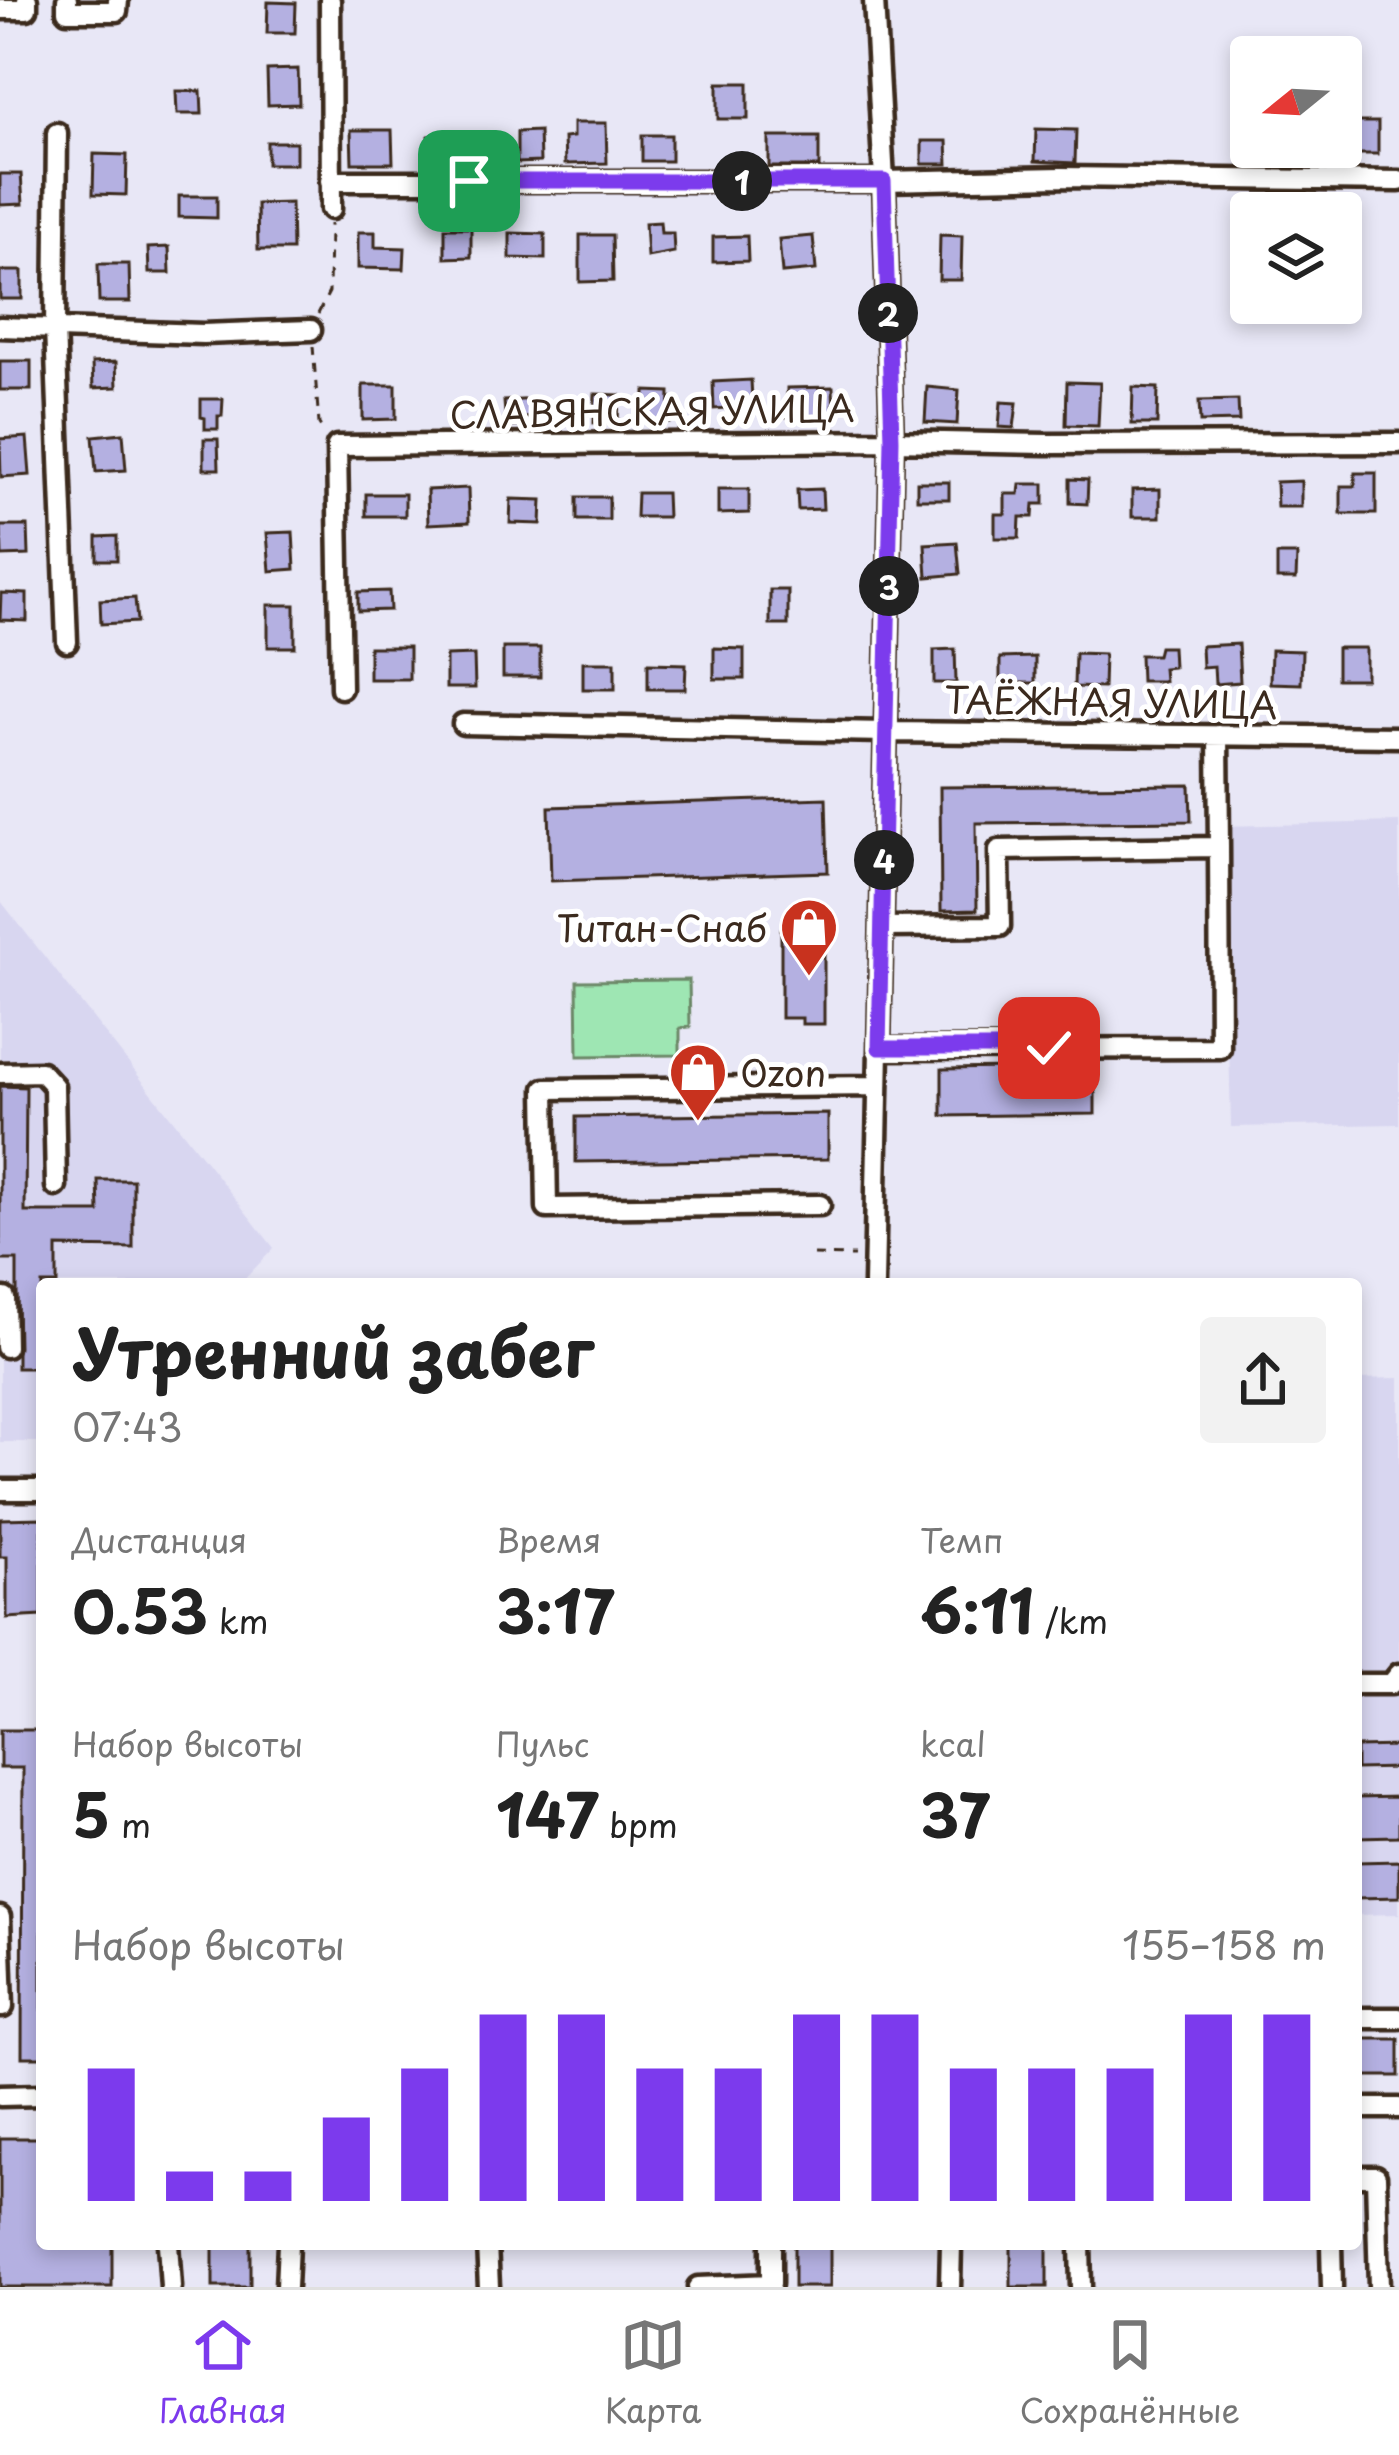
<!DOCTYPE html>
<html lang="ru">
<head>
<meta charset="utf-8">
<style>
	:root { --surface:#fff; --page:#f2f2f2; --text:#222; --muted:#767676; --line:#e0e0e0; --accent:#7c3aed }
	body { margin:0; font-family:"Playpen Sans",sans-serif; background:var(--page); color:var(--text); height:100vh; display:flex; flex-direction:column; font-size:45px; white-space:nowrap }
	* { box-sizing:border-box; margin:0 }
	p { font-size:39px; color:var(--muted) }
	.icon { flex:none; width:66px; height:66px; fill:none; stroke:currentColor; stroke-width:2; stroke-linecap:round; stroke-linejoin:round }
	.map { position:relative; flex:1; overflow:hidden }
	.side { position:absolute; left:36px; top:1278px; width:1326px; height:972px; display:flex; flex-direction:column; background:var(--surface); border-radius:12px; box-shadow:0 6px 18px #0003 }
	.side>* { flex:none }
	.needle { width:78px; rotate:252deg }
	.tools { position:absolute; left:1230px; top:36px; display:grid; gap:24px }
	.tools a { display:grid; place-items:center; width:132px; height:132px; border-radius:12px; background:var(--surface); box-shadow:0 6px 18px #0003; font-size:60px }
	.pin { position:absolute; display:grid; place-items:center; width:102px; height:102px; color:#fff; margin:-51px; border-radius:24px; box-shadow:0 6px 18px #0006 }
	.km { position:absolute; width:60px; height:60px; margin:-30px; border-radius:50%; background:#222; color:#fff; font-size:33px; line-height:60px; text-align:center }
	.round { display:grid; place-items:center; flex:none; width:126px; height:126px; border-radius:12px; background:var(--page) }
	.overview { display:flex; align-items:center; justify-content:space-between; height:204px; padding:0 36px }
	h1 { font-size:66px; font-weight:700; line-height:90px }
	.metrics { display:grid; grid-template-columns:repeat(3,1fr); gap:18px; height:204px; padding:12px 36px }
	.metrics div { display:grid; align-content:center }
	.metrics b { font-size:60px; font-weight:700 }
	.metrics small { font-size:33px; font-weight:400 }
	.metrics p { font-size:33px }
	.chart { height:336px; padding:24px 36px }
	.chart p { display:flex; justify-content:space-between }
	.chart svg { width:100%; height:216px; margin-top:12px; stroke:var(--accent); stroke-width:6 }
	.menu { display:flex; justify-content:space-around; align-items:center; height:168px; border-top:3px solid var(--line); background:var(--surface); font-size:33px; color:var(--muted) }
	.menu a { display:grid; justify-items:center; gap:6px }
	.menu .active { color:var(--accent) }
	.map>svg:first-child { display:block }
</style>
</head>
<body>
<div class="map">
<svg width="1399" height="2287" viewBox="0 0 1399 2287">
	<rect width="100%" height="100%" fill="#e8e7f6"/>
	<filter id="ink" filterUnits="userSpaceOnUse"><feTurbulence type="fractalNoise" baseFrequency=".00833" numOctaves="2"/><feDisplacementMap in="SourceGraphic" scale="24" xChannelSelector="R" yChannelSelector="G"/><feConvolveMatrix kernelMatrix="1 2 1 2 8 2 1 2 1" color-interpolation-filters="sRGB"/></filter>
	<g filter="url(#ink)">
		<!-- built -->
		<path fill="#d8d6f0" d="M1399,822V1124L1231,1127L1224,826Z
			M0,900L274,1248L240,1284H42V1442H0Z
			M1399,1378V1914L1356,1915V1379Z"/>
		<!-- green -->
		<path fill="#9ee6b3" stroke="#6c8868" stroke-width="3" d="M689,980L690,1027L680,1028V1055L578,1056L577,981Z"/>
		<!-- building -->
		<path fill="#b4b0e1" stroke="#3b2a1e" stroke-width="3" d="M268,2L296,3L295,33H267Z
			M298,69L299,104L268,105L267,70Z
			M718,83H748V119H718Z
			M176,91H201L202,114H177Z
			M1349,122H1378V154H1349Z
			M573,123H606L607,163L565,164L564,138L573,137Z
			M1036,129L1076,130L1075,163L1035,161Z
			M351,130H392L393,163H352Z
			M539,131L540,162L517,163V132Z
			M642,135H671V161H642Z
			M429,136H465L466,164L430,165Z
			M769,137H819V167H769Z
			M922,141H947L948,164H922Z
			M267,142H296V164H267Z
			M94,154L127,155L126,195L93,194Z
			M0,174H21L23,204L0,205Z
			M179,196H217V218L179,217Z
			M291,203L292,250H258L257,204Z
			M660,222L661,233H673L674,252L647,257L645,223Z
			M445,228H471V257L445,258Z
			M358,232H375V247L405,248L404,269L358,268Z
			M510,233L545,234V259L510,258Z
			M580,235H612L613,281L580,282Z
			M940,235L962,236L961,280H939Z
			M747,236L748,261L713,262V237Z
			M813,236L816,270L782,273L779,239Z
			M169,247L170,273H149L148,248Z
			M98,264H129L130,302H99Z
			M0,271H22V299H0Z
			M0,361H31V390H0Z
			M116,362L117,387L93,388L92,363Z
			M751,380L752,399L746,400L747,421L728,422L727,408L714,409L713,382Z
			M1067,382L1100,383L1098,426L1066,425Z
			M363,385H396V419L363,420Z
			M833,387L834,416L787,417V388Z
			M927,387L959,390L957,424L925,422Z
			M1133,387L1158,388L1157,424H1132Z
			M645,391L670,392L669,422L645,421Z
			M595,394L619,395L618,424L594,423Z
			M201,399H223L222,416H218V429H205V418L201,417Z
			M538,399L539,417L525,418L522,426L506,427L504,401Z
			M1238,400L1239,421L1200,422L1199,401Z
			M1001,402L1017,403L1014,428L999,427Z
			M123,433L126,470L96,472L93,436Z
			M27,437L30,475L1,477L0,439Z
			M204,439H218L219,469H204Z
			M1355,473H1376V514H1341V486H1355Z
			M1070,479L1088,480L1087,504L1070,503Z
			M1301,481V507H1277L1276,482Z
			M917,482H949V499H917Z
			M1020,484H1044V504H1034L1033,517H1020L1019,538H995V514H1005V494H1019Z
			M468,488L469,522L428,524L427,490Z
			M718,489H749V513L718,514Z
			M822,489L823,509L798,510L797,490Z
			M1160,489V517H1132V490Z
			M637,493H666L667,517H636Z
			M366,494H405V516H366Z
			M577,497H609V520H577Z
			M511,499L542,500L541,524L510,523Z
			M1,526H28L29,555L2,556Z
			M293,532L295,569L270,571L267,533Z
			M117,536V560H97V537Z
			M957,542L960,574L927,577L925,544Z
			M1277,555H1297L1296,579H1277Z
			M770,590H788V625H770Z
			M389,591L390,610L358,611V592Z
			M1,593L27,594V621L0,620Z
			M135,598L137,622L101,624L100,600Z
			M268,605H295V647H268Z
			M1238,644L1240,682L1215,684L1214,666L1202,667L1201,646Z
			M369,647H409V679H369Z
			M1159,647H1172L1173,667L1163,668L1164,681H1141L1140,655H1157Z
			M503,648H540V677H503Z
			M714,648L744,649V679H714Z
			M1337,648H1366V679H1337Z
			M955,649L956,683H934V650Z
			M1271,650L1302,651L1301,684L1270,683Z
			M1075,653L1104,654L1103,688L1074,687Z
			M474,655L475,688H446V656Z
			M1035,657V683H1000V658Z
			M583,662H615V689H583Z
			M648,663L686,664L685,689H648Z
			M1190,785L1191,821L976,823L977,910L941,911L940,787Z
			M826,798L828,872L551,881L549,807Z
			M800,923H824V1024H802V1018H781V929H800Z
			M1095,1067V1114L942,1116V1069Z
			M0,1086L26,1087L25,1212H99L98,1180H133V1248L57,1247V1284H42V1382H35V1368H17V1260H0Z
			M828,1114V1159L576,1162V1117Z
			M42,1518V1616L7,1618V1557H0V1519Z
			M0,1730H42V2057H22L23,1768H0Z
			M1399,1746V1768L1356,1769V1747Z
			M1399,1797V1836L1356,1837V1798Z
			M1399,1861V1897L1356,1898V1862Z
			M1356,2039H1399V2076H1356Z
			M0,2138H42V2244H112V2287H0Z
			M213,2244H250V2287H213Z
			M794,2244H830V2287H794Z
			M1011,2244H1047V2287H1011Z"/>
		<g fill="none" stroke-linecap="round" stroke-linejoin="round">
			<defs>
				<path id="minor" d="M67,0V11H117L118,0
					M330,0L331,209
					M0,9H27V0
					M57,133L55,328L67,642
					M330,181H884L1061,177L1399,181
					M0,327L203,334L311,330
					M341,688L337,446L892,441L1046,444L1399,443
					M463,724L887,732L1399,737
					M882,927L1000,926L999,850L1219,847L1218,735
					M879,1049L1220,1048L1219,847
					M0,1073L41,1072L54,1086L56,1186
					M820,1205L547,1208L545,1089L878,1086
					M874,1284L892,441L884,181L874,0
					M0,1298H5L6,1347
					M0,1490H42
					M1356,1684H1391L1399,1674
					M0,1917L3,2007H0
					M1356,2018H1399
					M0,2096L42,2095
					M1356,2108H1399
					M1356,2176H1376L1379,2287
					M168,2244L171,2287
					M487,2244L489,2287
					M1080,2244L1081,2287
					M1331,2244L1332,2287
					M286,2287L288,2244
					M698,2287L771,2284V2244
					M950,2287L951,2244"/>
			</defs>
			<!-- minor casing -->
			<use href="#minor" stroke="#3b2a1e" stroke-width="27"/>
			<!-- path -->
			<path stroke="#3b2a1e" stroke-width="3" stroke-dasharray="9 9" stroke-linecap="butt" d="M318,314L329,292L330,224
				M313,346L319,424L324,431
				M814,1255L854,1256"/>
			<!-- minor -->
			<use href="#minor" stroke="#fff" stroke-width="18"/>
		</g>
	</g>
	<g fill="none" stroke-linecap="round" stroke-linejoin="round" filter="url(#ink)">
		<defs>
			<path id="route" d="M469,181H884L892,440L879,1048H1049"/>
		</defs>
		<!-- route casing -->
		<use href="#route" stroke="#fff" stroke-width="24"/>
		<!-- route -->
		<use href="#route" stroke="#7c3aed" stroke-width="15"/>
	</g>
	<!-- icons -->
	<defs>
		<symbol id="shop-pin" viewBox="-11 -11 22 30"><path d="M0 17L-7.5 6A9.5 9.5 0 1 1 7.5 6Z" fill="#c8321e" stroke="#fff"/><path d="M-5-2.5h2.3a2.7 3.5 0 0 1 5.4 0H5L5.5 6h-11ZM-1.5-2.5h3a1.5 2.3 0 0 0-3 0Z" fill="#fff"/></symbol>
	</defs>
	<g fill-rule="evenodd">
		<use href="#shop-pin" x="776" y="894" width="66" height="90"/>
		<use href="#shop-pin" x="665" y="1039" width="66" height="90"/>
	</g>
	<g text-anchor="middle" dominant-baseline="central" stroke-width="10" stroke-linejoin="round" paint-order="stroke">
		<!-- street labels -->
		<g font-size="36" fill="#3b2a1e" stroke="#fff">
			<text transform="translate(652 410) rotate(-1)">СЛАВЯНСКАЯ УЛИЦА</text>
			<text transform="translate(1111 701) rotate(1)">ТАЁЖНАЯ УЛИЦА</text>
		</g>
		<!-- poi labels -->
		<g font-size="36" fill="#3b2a1e" stroke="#fff" text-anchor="end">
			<text x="767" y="927">Титан-Снаб</text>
			<text x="740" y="1072" text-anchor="start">Ozon</text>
		</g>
	</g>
</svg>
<div class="tools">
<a><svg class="needle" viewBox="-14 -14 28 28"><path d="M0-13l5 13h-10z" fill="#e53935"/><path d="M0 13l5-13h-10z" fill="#767676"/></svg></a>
<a><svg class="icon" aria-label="layers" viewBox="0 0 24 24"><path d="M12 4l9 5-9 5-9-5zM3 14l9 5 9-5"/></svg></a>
</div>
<div class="pin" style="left:469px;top:181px;background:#1e9e55"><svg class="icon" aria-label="arrive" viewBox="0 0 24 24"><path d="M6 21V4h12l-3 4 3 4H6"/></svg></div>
<div class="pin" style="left:1049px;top:1048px;background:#d93025"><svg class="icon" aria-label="check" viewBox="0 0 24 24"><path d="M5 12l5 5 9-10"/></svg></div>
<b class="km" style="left:742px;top:181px">1</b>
<b class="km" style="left:888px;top:313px">2</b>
<b class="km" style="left:889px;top:586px">3</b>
<b class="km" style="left:884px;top:860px">4</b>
<section class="side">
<div class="overview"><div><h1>Утренний забег</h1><p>07:43</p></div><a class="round"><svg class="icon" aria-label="share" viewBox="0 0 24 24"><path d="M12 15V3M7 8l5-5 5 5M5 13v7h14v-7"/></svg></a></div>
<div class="metrics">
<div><p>Дистанция</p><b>0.53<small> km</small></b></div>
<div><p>Время</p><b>3:17</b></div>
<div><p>Темп</p><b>6:11<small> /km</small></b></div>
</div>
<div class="metrics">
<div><p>Набор высоты</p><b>5<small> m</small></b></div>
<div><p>Пульс</p><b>147<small> bpm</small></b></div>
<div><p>kcal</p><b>37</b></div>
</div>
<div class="chart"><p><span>Набор высоты</span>155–158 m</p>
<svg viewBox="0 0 160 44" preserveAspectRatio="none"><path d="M5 44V17M15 44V38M25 44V38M35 44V27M45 44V17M55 44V6M65 44V6M75 44V17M85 44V17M95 44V6M105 44V6M115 44V17M125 44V17M135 44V17M145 44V6M155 44V6"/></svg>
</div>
</section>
</div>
<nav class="menu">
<a class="active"><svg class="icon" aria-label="home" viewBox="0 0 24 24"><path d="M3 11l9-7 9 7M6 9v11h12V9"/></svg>Главная</a>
<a><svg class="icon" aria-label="map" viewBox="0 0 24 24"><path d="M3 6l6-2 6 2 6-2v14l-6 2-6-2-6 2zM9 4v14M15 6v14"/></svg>Карта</a>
<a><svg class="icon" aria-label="saved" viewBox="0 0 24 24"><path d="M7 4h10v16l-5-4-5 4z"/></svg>Сохранённые</a>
</nav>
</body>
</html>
